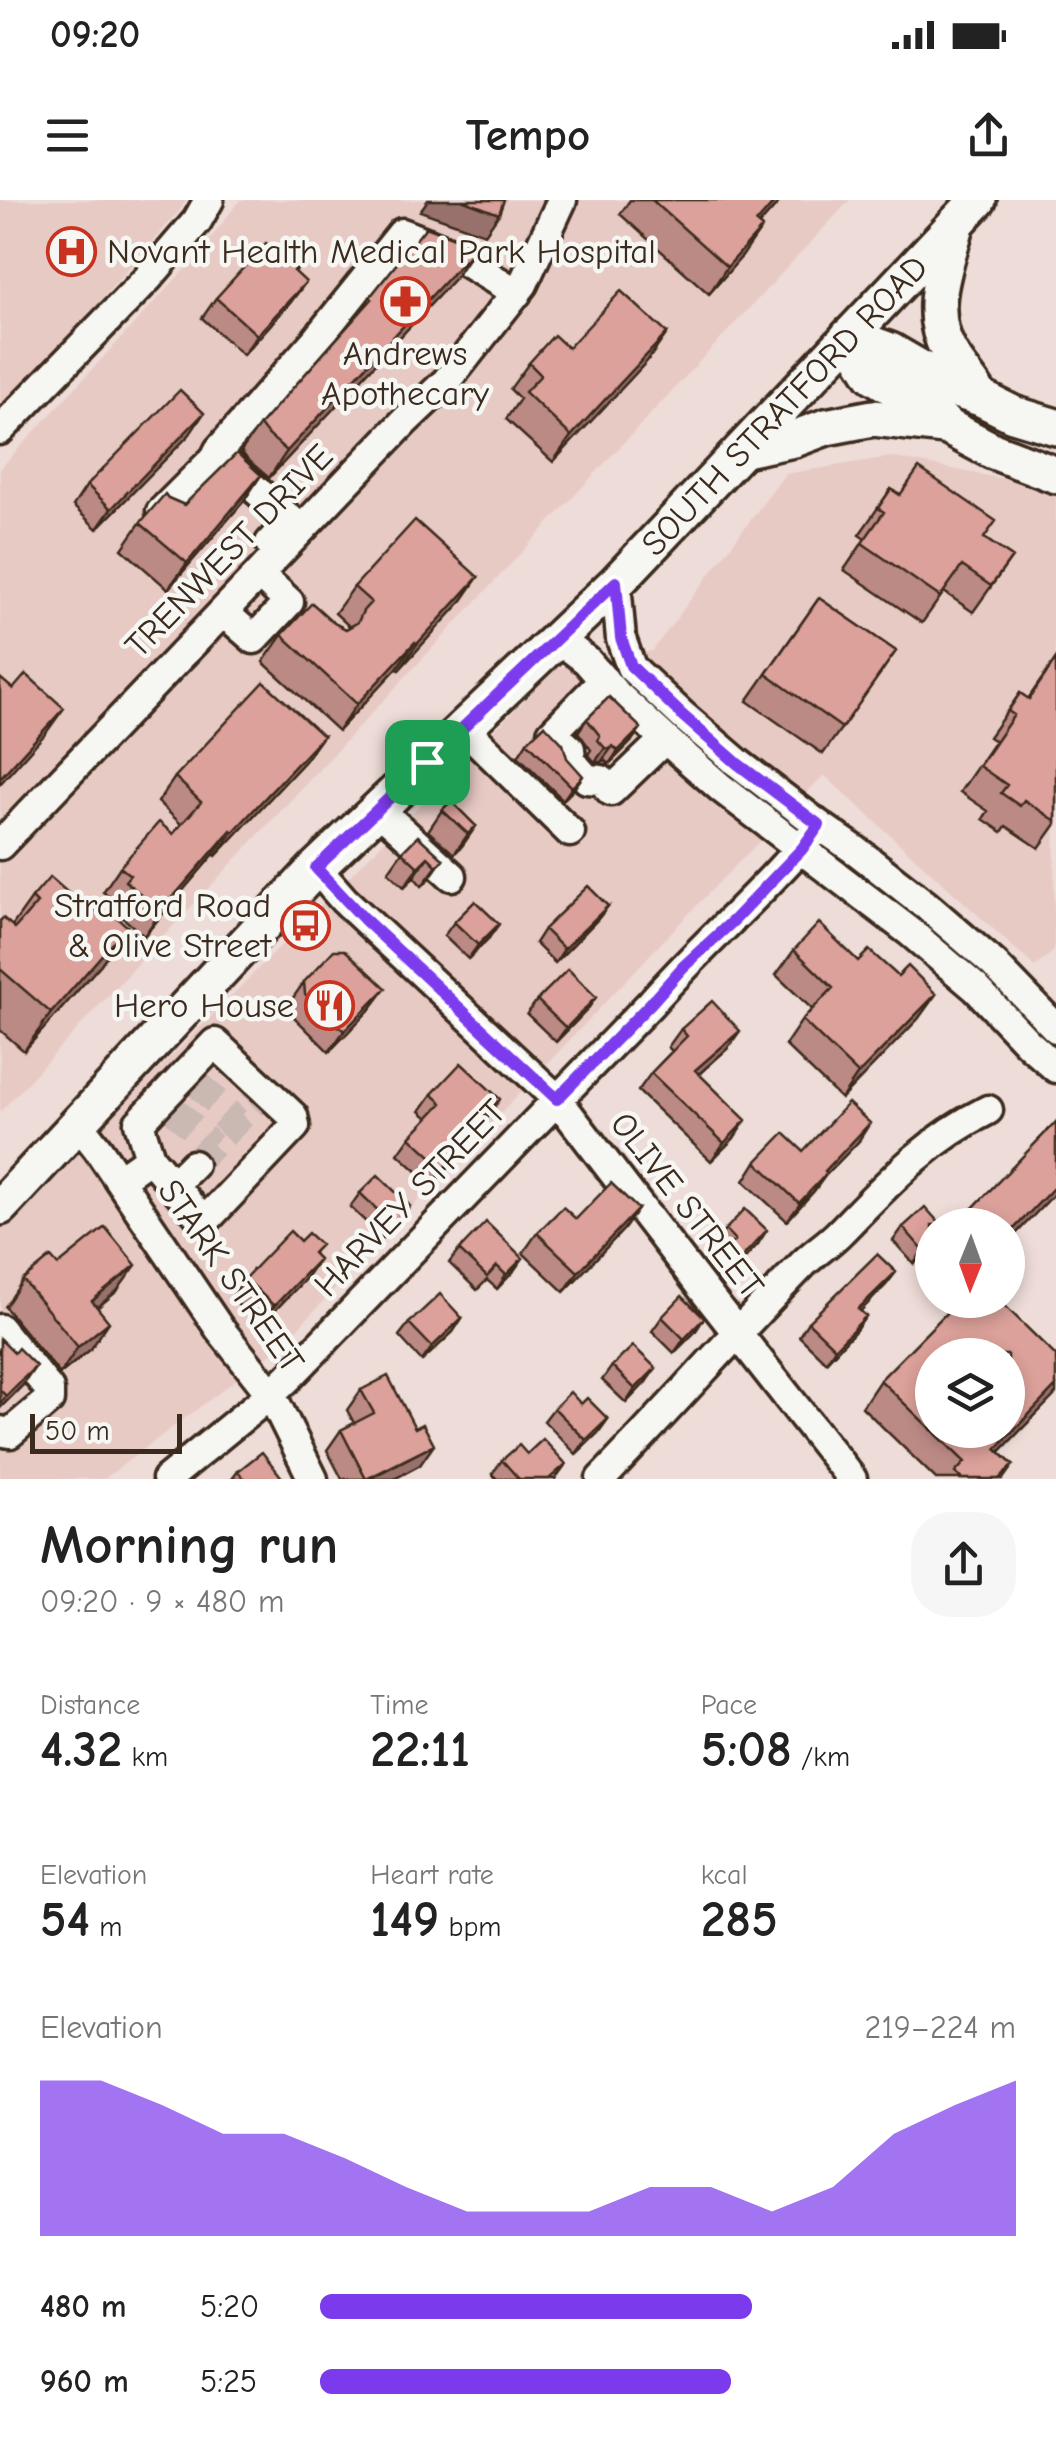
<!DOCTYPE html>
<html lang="en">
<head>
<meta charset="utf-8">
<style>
	:root { --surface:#fff; --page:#f6f6f6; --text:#222; --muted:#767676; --accent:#7c3aed }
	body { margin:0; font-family:"Comic Neue",sans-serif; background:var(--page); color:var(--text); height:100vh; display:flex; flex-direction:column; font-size:38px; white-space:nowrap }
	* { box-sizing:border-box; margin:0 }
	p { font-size:32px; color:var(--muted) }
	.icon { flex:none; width:55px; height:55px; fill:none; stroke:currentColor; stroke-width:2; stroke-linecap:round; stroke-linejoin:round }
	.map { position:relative; height:1279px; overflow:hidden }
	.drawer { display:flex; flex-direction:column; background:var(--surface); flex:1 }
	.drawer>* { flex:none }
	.needle { width:65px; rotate:181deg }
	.tools { position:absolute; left:915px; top:1008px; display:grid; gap:20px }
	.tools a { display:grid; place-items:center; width:110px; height:110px; border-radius:50%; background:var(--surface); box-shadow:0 5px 15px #0003; font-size:50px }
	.scale { position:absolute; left:30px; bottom:25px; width:152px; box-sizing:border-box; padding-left:10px; border:5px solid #3b2a1e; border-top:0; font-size:28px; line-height:35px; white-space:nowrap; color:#3b2a1e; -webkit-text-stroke:8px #f6f6f2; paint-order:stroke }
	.pin { position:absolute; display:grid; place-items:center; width:85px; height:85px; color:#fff; margin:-42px; border-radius:20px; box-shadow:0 5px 15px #0006 }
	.round { display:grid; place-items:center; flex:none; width:105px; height:105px; border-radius:40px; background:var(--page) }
	.head { display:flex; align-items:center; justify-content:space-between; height:170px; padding:0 40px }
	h1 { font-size:55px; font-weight:700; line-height:75px }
	.figures { display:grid; grid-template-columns:repeat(3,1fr); gap:15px; height:170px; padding:10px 40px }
	.figures div { display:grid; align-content:center }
	.figures b { font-size:50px; font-weight:700 }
	.figures small { font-size:28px; font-weight:400 }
	.figures p { font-size:28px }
	.chart { height:280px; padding:20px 40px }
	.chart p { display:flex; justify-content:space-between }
	.chart svg { width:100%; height:180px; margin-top:10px; fill:var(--accent); opacity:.7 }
	ul { padding:0 40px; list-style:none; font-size:32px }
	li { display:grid; grid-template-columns:160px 120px 1fr; align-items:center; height:75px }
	li i { height:25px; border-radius:12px; background:var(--accent) }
	.status { display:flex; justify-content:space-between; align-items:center; height:70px; padding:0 50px; background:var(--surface); direction:ltr }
	.status svg { height:28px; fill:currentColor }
	header { display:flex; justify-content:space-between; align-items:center; height:130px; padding:0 40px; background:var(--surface); font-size:45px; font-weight:700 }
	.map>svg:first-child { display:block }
</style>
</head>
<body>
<div class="status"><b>09:20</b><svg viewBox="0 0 49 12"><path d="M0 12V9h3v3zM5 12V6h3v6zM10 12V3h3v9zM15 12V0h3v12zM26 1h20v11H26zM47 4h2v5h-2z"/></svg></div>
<header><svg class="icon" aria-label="menu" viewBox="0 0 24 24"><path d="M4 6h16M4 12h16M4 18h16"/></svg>Tempo<svg class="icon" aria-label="share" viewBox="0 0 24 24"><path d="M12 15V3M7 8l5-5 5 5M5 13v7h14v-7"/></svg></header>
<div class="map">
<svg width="1056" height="1279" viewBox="0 0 1056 1279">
	<rect width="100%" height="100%" fill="#eedcd8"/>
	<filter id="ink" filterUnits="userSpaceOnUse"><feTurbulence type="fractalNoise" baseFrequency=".01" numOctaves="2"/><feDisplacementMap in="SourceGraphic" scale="20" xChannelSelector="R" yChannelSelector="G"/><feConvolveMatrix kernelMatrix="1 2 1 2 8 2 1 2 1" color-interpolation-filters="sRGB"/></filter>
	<g filter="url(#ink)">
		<!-- built -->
		<path fill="#e8cac5" d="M0,0H186L181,9L0,215Z
			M240,0H850L0,912V269L196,57Z
			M890,257L1010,280L1056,296L1054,751L1035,767L824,575L697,705L281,1146L104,1279H0V1029L556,468L652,451L785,274Z"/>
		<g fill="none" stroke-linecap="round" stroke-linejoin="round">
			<!-- minor-tunnel -->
			<path stroke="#cab8b3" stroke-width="28" stroke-dasharray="28 14" stroke-linecap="butt" d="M587,554L598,565
				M196,882L236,921
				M172,908L212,946
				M193,965L256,901"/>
			<defs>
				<path id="minor" d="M0,230L148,78L197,21L209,0
					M161,312L215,258L219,250
					M270,343L291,320L234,271L219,250L316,140L402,33L446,50L517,93
					M616,383L621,439L631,467L682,515L738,563L819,625L858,652L927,706L994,764L1056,828
					M223,412L254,439L289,402L259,374
					M556,437L587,461L613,491L665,539L721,588L909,731L976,788L1028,843L1056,868
					M604,480L552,533L570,549L571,561L587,579L601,580L611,591L665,539
					M463,527L570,632
					M378,609L452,676
					M0,645L406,220L446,182L523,84L562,0
					M316,668L344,700L557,899L702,1088L852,1279
					M77,922L98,949L219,1128L271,1194L313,1279
					M119,980L150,958L204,1022L295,926L293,916L215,843L139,923L150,958
					M173,985L193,965
					M0,1129L49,1189V1200L10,1233L0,1231
					M167,1279L271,1194L292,1174L651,803C691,757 736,717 778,672C792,657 806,643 819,625
					M601,1279C669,1209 733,1136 801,1066C813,1053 829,1044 841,1031C888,983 927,940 988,910"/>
				<g id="major">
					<path d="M955,29C944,70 926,111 949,152C958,168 971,181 980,197"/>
					<path d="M849,136L873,175L933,212L946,226L993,251L1056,275"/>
					<path d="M849,136L890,151L959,191L981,198L1013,214L1056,227"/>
					<path d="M744,249L794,239L826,227L873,218L944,226"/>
					<path id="s1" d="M0,1007L316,668L616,383L978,0"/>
				</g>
			</defs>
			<!-- minor casing -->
			<use href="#minor" stroke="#3b2a1e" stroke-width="35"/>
			<!-- major casing -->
			<use href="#major" stroke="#3b2a1e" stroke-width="42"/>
			<!-- minor -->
			<use href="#minor" stroke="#f6f6f2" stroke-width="28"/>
			<!-- major -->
			<use href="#major" stroke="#f6f6f2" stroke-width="35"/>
		</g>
		<!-- wall -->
		<path fill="#bc8a84" stroke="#3b2a1e" stroke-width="2.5" d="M630,0H781L759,25L743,55L709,94L620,14Z
			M305,58L295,72L291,102L243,155L202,118L216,98Z
			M455,78L269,278L247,259L241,251L260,225L360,112L370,97Z
			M667,133L648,160L553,262L506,219L520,199L510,189L529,163L568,148Z
			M190,234L97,329L73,306L87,285Z
			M261,275L243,302L168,389L122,349L140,323L168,298L184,305Z
			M891,289L984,338L1012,357L973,412L944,392L922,423L844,370L865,339L859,335Z
			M478,377L460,403L399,470L397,468L338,531L263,462L282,435L334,423L346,429L350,427L335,413L354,387Z
			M819,398L896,451L823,554L747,501Z
			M1056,458V624L1039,648L1006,626L1002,632L983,619L988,611L960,592L995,541L989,537L1020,493L1028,499Z
			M587,519L631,542L609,564L604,560L601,562H595L588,554L591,550L578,532Z
			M545,525L573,590L563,600L518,556L527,542Z
			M323,536L305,561L216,656L214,654L144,736L108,705L112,699L103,692L120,667L173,634L181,624L158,602L175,577Z
			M442,610L476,626L462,646L454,654L428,631Z
			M402,652L443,659L422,686L414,677L404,687L388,672Z
			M32,698L92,714L127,726L101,764L24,851L0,830V721L12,726Z
			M608,706L598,719L555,763L535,743L544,729Z
			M454,722L489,738L468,759L444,736Z
			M794,750L858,761L936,794L918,819L841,899L785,845L802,820L812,809L776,775Z
			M304,782L371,808L329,852L291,814L290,802Z
			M596,797L587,810L556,842L527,814L537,800Z
			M681,829L727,849L699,874L734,938L711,961L638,891L651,873L672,851L668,847Z
			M432,894L488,917L466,940L468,942L456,959L432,985L398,954L410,937L428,918L420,911Z
			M1056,922V992L1008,1042V1025H961L972,1009Z
			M858,942L825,976L814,991L787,1021L744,981L756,962L803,951Z
			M360,993L400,1020L383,1038L350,1007Z
			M638,1009L624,1029L564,1092L523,1053L537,1033L576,1019Z
			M903,1027L932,1047L914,1064L893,1041Z
			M725,1030L758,1044L732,1072L719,1060L725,1053L715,1044Z
			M459,1050L513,1072L497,1089L487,1080L477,1090L449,1063Z
			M314,1054L305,1079L260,1126L231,1098L245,1078Z
			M58,1065L117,1091L97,1108L91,1149L60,1174L5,1107L23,1080Z
			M896,1072L886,1085L860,1111L866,1116L856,1130L826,1162L799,1136L808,1122Z
			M662,1117L704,1118L695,1132L674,1153L652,1131Z
			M462,1118L453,1132L422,1161L399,1136L409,1123Z
			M0,1139L22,1186L0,1208Z
			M612,1166L646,1182L626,1203L602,1180Z
			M880,1180L1053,1197L999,1252L1013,1265L1003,1279H936L862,1207Z
			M361,1190L415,1228L420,1265L394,1279H342L327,1250L341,1230L354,1223L347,1210Z
			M554,1208L608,1219L598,1233L576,1254L544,1221Z
			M527,1254L566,1264L555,1279H497L492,1274L502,1260Z
			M238,1271L283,1279H232Z"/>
		<!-- shaded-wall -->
		<path fill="#99716c" stroke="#3b2a1e" stroke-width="2.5" d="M428,0H462L499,14L485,34L420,11Z
			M776,0H781L737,49L756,23Z
			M762,28L743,55L709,94L727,67Z
			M473,51L455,78L269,278L287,251Z
			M306,82L291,102L243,155L257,135Z
			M667,133L648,160L553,262L571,236Z
			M204,213L190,234L97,329L111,309Z
			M261,275L243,302L168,389L187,363Z
			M478,377L460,403L399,470L417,444Z
			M415,442L397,468L338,531L357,504Z
			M64,508L46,533L0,584V578Z
			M641,528L631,542L609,564L618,551Z
			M323,536L305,561L216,656L233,632Z
			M613,546L601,562H595L605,548Z
			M583,576L573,590L563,600L572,587Z
			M476,626L462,646L454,654L468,634Z
			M231,630L214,654L144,736L161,711Z
			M428,657L414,677L404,687L418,667Z
			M443,659L429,679L422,686L437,666Z
			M608,706L598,719L555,763L564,749Z
			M499,724L489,738L468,759L478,745Z
			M127,726L101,764L24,851L51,813Z
			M386,788L371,808L329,852L344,831Z
			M936,794L918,819L841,899L858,874Z
			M596,797L587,810L556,842L566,828Z
			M740,831L727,849L683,888L695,870Z
			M500,899L488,917L452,955L464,938Z
			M746,920L734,938L711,961L724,943Z
			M870,923L858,942L825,976L814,991L787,1021L825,971Z
			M468,942L456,959L432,985L444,968Z
			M1056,985V992L1008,1042V1035Z
			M410,1006L400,1020L383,1038L392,1024Z
			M638,1009L624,1029L564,1092L578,1072Z
			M767,1030L758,1044L732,1072L741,1058Z
			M932,1042V1047L914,1064L923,1050Z
			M523,1058L513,1072L497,1089L506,1075Z
			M319,1059L305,1079L260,1126L274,1106Z
			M136,1065L117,1091L73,1127L92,1101Z
			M896,1072L886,1085L849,1123L858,1109Z
			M866,1116L856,1130L826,1162L835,1148Z
			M462,1118L453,1132L422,1161L432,1147Z
			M704,1118L695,1132L674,1153L684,1139Z
			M109,1122L91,1149L60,1174L78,1147Z
			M36,1166L22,1186L0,1208V1204L6,1196Z
			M656,1168L646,1182L626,1203L635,1189Z
			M1056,1186V1193L1053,1197L977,1275L996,1249Z
			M608,1219L598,1233L576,1254L586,1240Z
			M434,1245L420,1265L394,1279H369Z"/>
		<!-- building -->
		<path fill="#dba19a" stroke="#3b2a1e" stroke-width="2.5" fill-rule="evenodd" d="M462,0H504L499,14Z
			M652,0H776L756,23L762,28L727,67Z
			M426,27L457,39L473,51L287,251L266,233L260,225L372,99L370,97Z
			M286,40L305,58L294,71L306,82L257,135L216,98L266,43L275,52Z
			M621,91L667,133L571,236L525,192L541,175L529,163L554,135L568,148Z
			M180,190L204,213L111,309L87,285Z
			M237,253L261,275L187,363L140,323L165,294L168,298L184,305Z
			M919,268L996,321L984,338L1012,357L991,386L962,366L940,397L862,343L884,312L878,308L891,289L900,295Z
			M415,320L478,377L417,444L415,442L357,504L282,435L312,403L334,423L346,429L358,422L363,411L371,402L354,387Z
			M819,398L896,451L842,528L766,474Z
			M1056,459V621L1024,600L1020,606L1001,593L1007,585L979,566L1014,515L1008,511L1020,493L1029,499Z
			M26,474L64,508L0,578V478L13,489Z
			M264,482L323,536L233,632L231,630L161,711L125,681L130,675L120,667L159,622L173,634L201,602L175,577Z
			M609,497L641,528L618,551L613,546L610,549L605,548L598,540L600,536L587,519Z
			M545,525L563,544L567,558L583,576L572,587L527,542Z
			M451,601L476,626L468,634L442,610Z
			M418,636L443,659L437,666L428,657L418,667L402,652Z
			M50,677L92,714L101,703L127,726L51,813L0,769V721L3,718L15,728L37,703L32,698Z
			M588,686L608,706L564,749L544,729Z
			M475,701L499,724L478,745L454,722Z
			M819,723L858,761L869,750L898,776L908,766L936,794L858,874L802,820L833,788L794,750Z
			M334,750H345L386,788L344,831L305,794L304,782Z
			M568,769L596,797L566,828L537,800Z
			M712,801L740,831L695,870L746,920L724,943L651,873L687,836L681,829Z
			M461,863L500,899L464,938L468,942L444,968L410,937L442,903L432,894Z
			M848,903L870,923L825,971L827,973L799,1003L756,962L784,933L803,951Z
			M1056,922V985L1008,1035V1025H989L972,1009Z
			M378,975L410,1006L392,1024L360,993Z
			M611,983L638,1009L578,1072L537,1033L563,1007L576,1019Z
			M925,1007L941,1025H932V1042L923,1050L903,1027Z
			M745,1009L767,1030L741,1058L729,1046L735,1040L725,1030Z
			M486,1022L523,1058L506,1075L497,1066L487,1077L459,1050Z
			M105,1027L136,1065L92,1101L109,1122L78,1147L23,1080L51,1057L58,1065Z
			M290,1031L300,1041L308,1033L321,1045L313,1053L319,1059L274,1106L245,1078Z
			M877,1054L896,1072L858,1109L866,1116L835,1148L808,1122Z
			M440,1094L462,1118L432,1147L409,1123Z
			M682,1096L704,1118L684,1139L662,1117Z
			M959,1100H999L1056,1156V1186L996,1249L1013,1265L999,1279H962L955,1273L965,1262L880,1180ZM932,1155H1008V1230H932Z
			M0,1139L14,1153L18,1148L36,1166L6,1196L0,1190Z
			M633,1146L656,1168L635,1189L612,1166Z
			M388,1176L415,1228L423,1224L434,1245L366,1279L341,1230L374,1213L361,1190Z
			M570,1192L581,1204L587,1198L608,1219L586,1240L554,1208Z
			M543,1239L566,1264L549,1279H519L502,1260L519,1245L527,1254Z
			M262,1252L283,1279H244L238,1271Z"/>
	</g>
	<g fill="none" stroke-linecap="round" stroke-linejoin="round" filter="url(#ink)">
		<defs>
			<path id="route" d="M616,382L621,438L631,466L682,515L738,564L819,625L802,649L734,720L683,767L651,803L557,899L364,719L316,668Z"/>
		</defs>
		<!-- route casing -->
		<use href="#route" stroke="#fff" stroke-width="20"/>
		<!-- route -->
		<use href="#route" stroke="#7c3aed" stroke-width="12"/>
	</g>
	<!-- icons -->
	<defs>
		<symbol id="hospital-ring" viewBox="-11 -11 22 22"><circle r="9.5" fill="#f6f6f2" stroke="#c8321e" stroke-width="1.5"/><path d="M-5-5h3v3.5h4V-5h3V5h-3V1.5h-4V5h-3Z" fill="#c8321e"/></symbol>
		<symbol id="pharmacy-ring" viewBox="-11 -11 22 22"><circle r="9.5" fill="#f6f6f2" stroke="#c8321e" stroke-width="1.5"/><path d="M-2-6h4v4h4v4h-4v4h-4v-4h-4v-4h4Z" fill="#c8321e"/></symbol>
		<symbol id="bus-ring" viewBox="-11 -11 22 22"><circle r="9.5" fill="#f6f6f2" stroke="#c8321e" stroke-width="1.5"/><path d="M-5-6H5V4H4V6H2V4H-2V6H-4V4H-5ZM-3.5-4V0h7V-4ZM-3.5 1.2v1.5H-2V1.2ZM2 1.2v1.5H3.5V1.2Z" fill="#c8321e"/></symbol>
		<symbol id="restaurant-ring" viewBox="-11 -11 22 22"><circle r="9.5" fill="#f6f6f2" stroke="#c8321e" stroke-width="1.5"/><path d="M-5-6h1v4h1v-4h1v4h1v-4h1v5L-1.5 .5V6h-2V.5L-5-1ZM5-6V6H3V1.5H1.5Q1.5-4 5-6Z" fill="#c8321e"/></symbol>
	</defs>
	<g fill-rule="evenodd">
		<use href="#hospital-ring" x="44" y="24" width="55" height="55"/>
		<use href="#pharmacy-ring" x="378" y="74" width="55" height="55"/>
		<use href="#bus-ring" x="278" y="698" width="55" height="55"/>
		<use href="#restaurant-ring" x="302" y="778" width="55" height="55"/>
	</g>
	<g text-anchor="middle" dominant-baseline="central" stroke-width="9" stroke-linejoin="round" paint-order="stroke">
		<!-- poi labels -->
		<g font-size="35" fill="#3b2a1e" stroke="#f6f6f2" text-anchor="end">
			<text x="107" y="51" text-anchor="start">Novant Health Medical Park Hospital</text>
			<text x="405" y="153" text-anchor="middle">Andrews<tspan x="405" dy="40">Apothecary</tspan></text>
			<text x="271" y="705">Stratford Road<tspan x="271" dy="40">&amp; Olive Street</tspan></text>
			<text x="294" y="805">Hero House</text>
		</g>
		<!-- street labels -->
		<g font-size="35" fill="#3b2a1e" stroke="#f6f6f2">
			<text stroke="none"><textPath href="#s1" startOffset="1122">SOUTH STRATFORD ROAD</textPath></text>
			<text transform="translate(229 351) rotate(-46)">TRENWEST DRIVE</text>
			<text transform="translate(410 998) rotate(-46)">HARVEY STREET</text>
			<text transform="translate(687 1005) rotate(52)">OLIVE STREET</text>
			<text transform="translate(231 1076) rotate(55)">STARK STREET</text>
		</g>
	</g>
</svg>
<div class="tools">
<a><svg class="needle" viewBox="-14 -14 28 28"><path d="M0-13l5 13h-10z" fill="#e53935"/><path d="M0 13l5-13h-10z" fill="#767676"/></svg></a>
<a><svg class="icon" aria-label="layers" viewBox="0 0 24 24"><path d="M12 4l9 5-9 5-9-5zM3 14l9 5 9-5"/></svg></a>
</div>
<div class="scale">50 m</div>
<div class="pin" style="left:427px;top:562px;background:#1e9e55"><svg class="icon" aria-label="arrive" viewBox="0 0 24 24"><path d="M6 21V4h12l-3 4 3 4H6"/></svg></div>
</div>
<section class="drawer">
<div class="head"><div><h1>Morning run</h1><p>09:20 · 9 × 480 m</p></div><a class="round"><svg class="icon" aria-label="share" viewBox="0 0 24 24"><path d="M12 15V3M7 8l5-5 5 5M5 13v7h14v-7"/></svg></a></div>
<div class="figures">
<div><p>Distance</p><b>4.32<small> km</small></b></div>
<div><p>Time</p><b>22:11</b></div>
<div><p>Pace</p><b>5:08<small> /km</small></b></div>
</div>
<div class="figures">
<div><p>Elevation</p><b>54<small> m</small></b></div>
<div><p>Heart rate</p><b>149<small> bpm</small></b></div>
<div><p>kcal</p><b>285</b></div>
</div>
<div class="chart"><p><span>Elevation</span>219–224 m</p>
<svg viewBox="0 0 160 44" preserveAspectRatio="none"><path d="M0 44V6L10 6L20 12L30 19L40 19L50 25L60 32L70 38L80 38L90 38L100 32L110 32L120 38L130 32L140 19L150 12L160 6V44z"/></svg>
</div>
<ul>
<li><b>480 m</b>5:20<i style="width:62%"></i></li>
<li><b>960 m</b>5:25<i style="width:59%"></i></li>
</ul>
</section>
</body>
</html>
